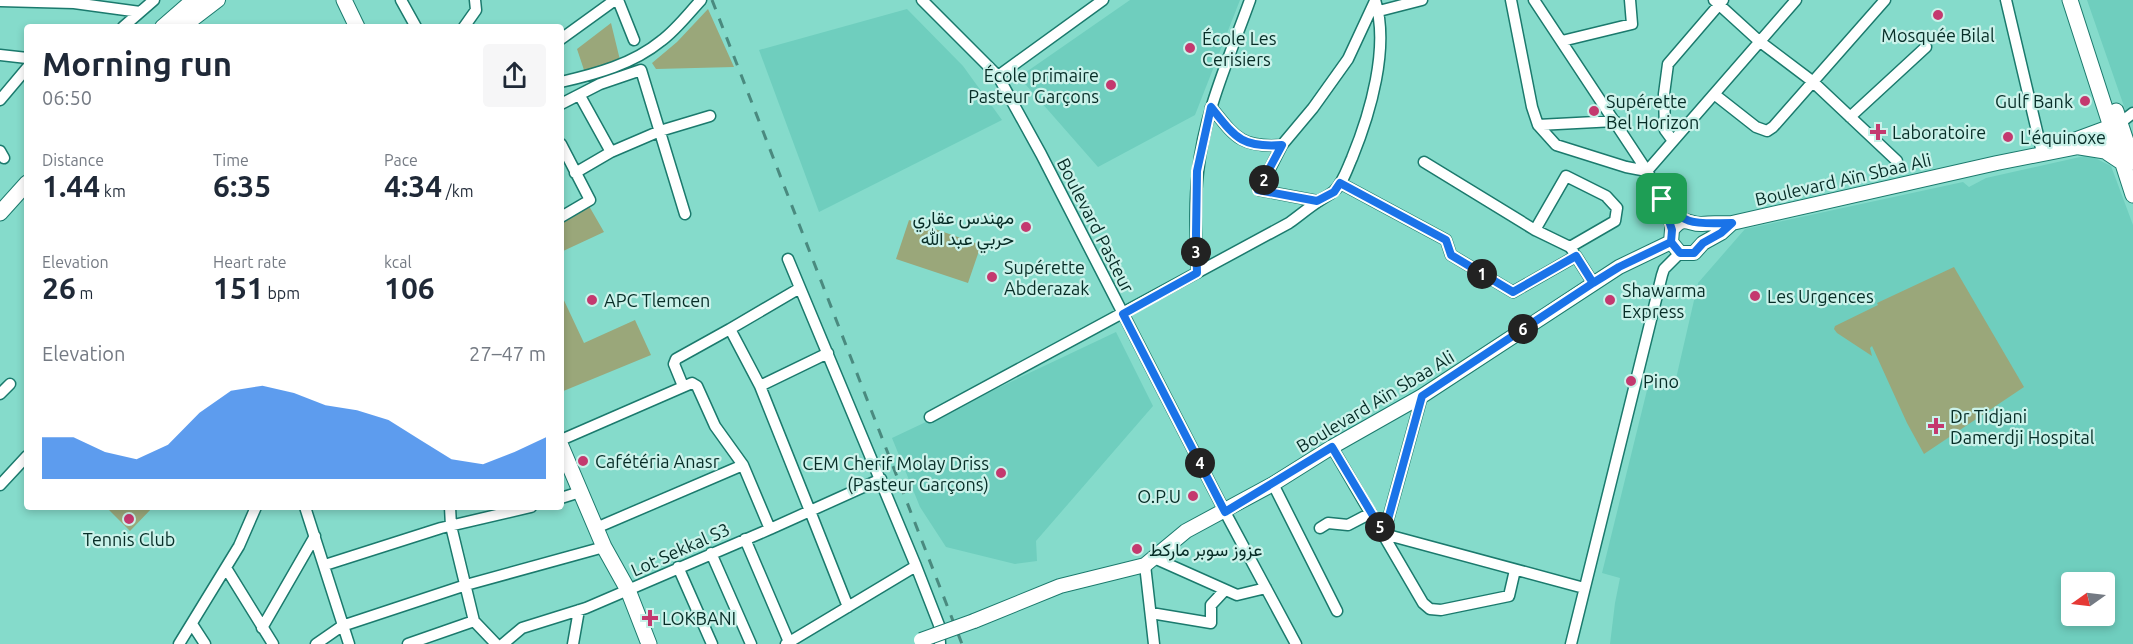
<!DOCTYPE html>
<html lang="en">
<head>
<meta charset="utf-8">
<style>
	:root { --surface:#fff; --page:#f6f6f7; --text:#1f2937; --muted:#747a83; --accent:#1a73e8 }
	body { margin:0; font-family:Ubuntu,Vazirmatn,sans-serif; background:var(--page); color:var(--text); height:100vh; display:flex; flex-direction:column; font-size:22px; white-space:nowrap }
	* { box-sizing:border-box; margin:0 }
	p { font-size:20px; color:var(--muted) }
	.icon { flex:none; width:33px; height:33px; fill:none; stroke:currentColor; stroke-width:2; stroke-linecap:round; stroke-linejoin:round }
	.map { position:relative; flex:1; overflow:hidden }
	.details { position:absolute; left:24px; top:24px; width:540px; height:486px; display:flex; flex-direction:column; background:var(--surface); border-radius:6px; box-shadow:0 3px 9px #0003 }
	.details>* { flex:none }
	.needle { width:39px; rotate:256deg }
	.controls { position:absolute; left:2061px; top:572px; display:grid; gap:12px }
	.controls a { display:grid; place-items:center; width:54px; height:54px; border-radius:6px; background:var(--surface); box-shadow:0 3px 9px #0003; font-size:30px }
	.pin { position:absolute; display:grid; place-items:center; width:51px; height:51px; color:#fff; margin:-26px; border-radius:12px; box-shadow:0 3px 9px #0006 }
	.km { position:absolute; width:30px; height:30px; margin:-15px; border-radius:50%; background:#222; color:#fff; font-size:16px; line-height:30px; text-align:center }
	.round { display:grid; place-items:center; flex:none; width:63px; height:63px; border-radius:6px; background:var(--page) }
	.head { display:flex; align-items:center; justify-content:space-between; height:102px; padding:0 18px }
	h1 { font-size:33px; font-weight:700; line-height:45px }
	.metrics { display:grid; grid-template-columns:repeat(3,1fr); gap:9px; height:102px; padding:6px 18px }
	.metrics div { display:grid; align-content:center }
	.metrics b { font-size:30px; font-weight:700 }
	.metrics small { font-size:16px; font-weight:400 }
	.metrics p { font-size:16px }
	.chart { height:168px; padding:12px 18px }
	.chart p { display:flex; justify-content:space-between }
	.chart svg { width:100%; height:108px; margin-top:6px; fill:var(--accent); opacity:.7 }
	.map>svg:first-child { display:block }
</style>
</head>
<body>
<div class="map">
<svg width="2133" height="644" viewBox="0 0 2133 644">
	<rect width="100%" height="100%" fill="#85dbcb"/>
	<!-- built -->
	<path fill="#6fcebe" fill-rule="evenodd" d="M1130,0H1240L1195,115L1098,167L1019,77Z
		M2087,0H2133V109L2126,112Z
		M907,9L963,66L1002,120L819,212L759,50Z
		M2089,155L2111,166L2133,225V644H1610L1615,603L1620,578L1602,573L1650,378L1675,383L1698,283L1745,229L1963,182L1969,187L1986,178ZM2072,582H2104V615H2072Z
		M1116,332L1153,406L1036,541L1037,561L1015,564L946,547L920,507L892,438Z"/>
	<!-- green -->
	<path fill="#9aa77a" d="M708,9L734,67L656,69L652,63L677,42Z
		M611,23L620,60L585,73L577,49Z
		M589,206L604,232L561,252V221Z
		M909,220L981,245L968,283L896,259Z
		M1954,267L2024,387L1924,454L1907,423L1872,346L1870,348L1872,356L1837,333L1834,329L1835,326L1878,305L1877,303Z
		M561,294L584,343L635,320L651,355L561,392Z
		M106,507H153L130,531Z"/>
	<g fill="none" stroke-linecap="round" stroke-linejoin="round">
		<defs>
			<path id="minor" d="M401,0L416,27
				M618,0L634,40
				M922,0L998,76L1041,154L1225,512L1296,644
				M1511,0L1532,107L1538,125L1615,121
				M1534,0L1647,171L1665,204L1672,230
				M1714,0L1759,41L1812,81L1897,161
				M2006,0L2041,148
				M0,1L74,3L140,12
				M1379,11L1422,0
				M123,27L154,0
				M464,27L476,10L475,0
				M561,39L615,0
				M1562,41L1632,24L1630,0
				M0,55L27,58
				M998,76L1103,0
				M561,82C596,74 633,64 661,41C676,30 688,14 701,0
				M1714,94L1756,127L1767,131L1773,127L1885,0
				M580,96L611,152
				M0,100L27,68
				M561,104L600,84L641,70L685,214
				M1211,107C1235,137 1241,148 1282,145L1313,108L1348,59L1375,1
				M1850,117L1926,47
				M2120,123L2133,113
				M1538,125L1556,145L1626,167L1647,171
				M1673,141L1665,130L1664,94L1668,64L1723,0
				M561,144L590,200L561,217
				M1282,145L1259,190L1317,201
				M0,151L4,158
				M1424,162L1535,230L1570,247L1573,251
				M1647,171L1796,0
				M575,173L611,152L660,131L710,116
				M1340,183L1446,240L1451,255L1513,292L1576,256L1593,283
				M1535,230L1566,176L1606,196L1617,208L1615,221L1570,247
				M788,259L916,566L939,625L940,644
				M1197,273C1196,240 1194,205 1198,172C1204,112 1230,56 1250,0
				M683,386L674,364L676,359L730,329
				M760,386L730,329L800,288
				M0,394L10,384
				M1422,396L1384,534L1584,588
				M930,417L1289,223C1299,216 1308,208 1319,201C1323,198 1330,195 1334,191C1343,183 1347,169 1352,158C1370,114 1390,47 1375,0
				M561,440L692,383L697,386L715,426L743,465
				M1332,447L1423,603L1430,609L1441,610L1509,596L1515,570
				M1273,484L1337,611
				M0,485L27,456
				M561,498L580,492
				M305,507L349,644
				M450,507L451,526L474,621
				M1320,528L1328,523L1348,525L1371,513
				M770,529L810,511L760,386L828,353
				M745,539L789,642
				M711,553L751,644
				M1154,558L1237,595L1266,588
				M325,565L441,528L531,507
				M1145,565L1154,644
				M678,567L712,644
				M226,568L273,644
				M848,607L810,511L881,479
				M1151,613L1211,623V605L1225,590
				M192,624L205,644
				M262,628L315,536
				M179,644L239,546L256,507
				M316,644L342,626L466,585L604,547
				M408,644L474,621L496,644
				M503,644L522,628L586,608L770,529L743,465L596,528
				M573,644L579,610
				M786,644L916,566
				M1571,644L1662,275L1664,269L1680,253"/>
			<path id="secondary" d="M184,26L218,0
				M162,27L193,0
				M2074,140L2120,123
				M1732,223L1721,233L1703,243L1694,253H1680L1671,242L1672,230C1684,214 1689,225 1702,224C1713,223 1722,223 1732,223L1997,163L2124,138
				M974,621L1060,586L1145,565L1186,531L1273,484L1332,447L1422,396L1619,267L1671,242"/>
			<path id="primary" d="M344,0L357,27
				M2070,0L2133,195
				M171,27L205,0
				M2116,111L2133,162
				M2080,147L2105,151L2120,161
				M0,213L27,183
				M561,446L604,547L628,590L649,644"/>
		</defs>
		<!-- minor casing -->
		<use href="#minor" stroke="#1b7a6d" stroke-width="13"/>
		<!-- secondary casing -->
		<use href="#secondary" stroke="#1b7a6d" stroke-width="16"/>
		<!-- primary casing -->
		<use href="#primary" stroke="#1b7a6d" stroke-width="17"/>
		<!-- minor -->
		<use href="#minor" stroke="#fff" stroke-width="10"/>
		<!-- secondary -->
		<use href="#secondary" stroke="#fff" stroke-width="14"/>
		<!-- primary -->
		<use href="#primary" stroke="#fff" stroke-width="15"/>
		<!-- rail -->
		<path stroke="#4a8a7f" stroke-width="3" stroke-dasharray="10 10" stroke-linecap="butt" d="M712,0L962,644"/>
		<defs>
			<path id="secondary-bridge" d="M921,640L974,621"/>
		</defs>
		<!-- secondary-bridge casing -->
		<use href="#secondary-bridge" stroke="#1b7a6d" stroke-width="16" stroke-linecap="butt"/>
		<!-- secondary-bridge -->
		<use href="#secondary-bridge" stroke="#fff" stroke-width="14"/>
	</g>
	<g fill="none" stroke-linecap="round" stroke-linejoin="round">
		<defs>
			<path id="route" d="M1662,199L1672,230L1671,242L1619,267L1593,283L1576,256L1513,292L1451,255L1446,240L1340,183L1334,192L1317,201L1258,190L1282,145C1241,148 1235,137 1211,107L1197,171L1196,234L1197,273L1123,314L1225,512L1332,447L1384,534L1422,396L1593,283L1619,267L1671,242L1680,253H1694L1703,243L1721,233L1732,223C1700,223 1684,228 1662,199"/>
		</defs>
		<!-- route casing -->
		<use href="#route" stroke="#fff" stroke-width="12"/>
		<!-- route -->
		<use href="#route" stroke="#1a73e8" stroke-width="8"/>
	</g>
	<!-- markers -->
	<g fill="#c4396f" stroke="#caf2ea" stroke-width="2">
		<circle cx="1938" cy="15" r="6"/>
		<circle cx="1190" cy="48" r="6"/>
		<circle cx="1111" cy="85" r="6"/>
		<circle cx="2085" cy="101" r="6"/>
		<circle cx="1594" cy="111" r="6"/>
		<path d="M1875 123h6v6h6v6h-6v6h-6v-6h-6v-6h6z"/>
		<circle cx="2008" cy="137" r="6"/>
		<circle cx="1026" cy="227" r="6"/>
		<circle cx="992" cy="277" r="6"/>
		<circle cx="1755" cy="296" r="6"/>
		<circle cx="592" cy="300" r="6"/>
		<circle cx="1610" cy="300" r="6"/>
		<circle cx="1631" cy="381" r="6"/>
		<path d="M1933 417h6v6h6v6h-6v6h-6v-6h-6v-6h6z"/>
		<circle cx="583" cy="461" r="6"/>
		<circle cx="1001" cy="473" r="6"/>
		<circle cx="1193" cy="496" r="6"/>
		<circle cx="129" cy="519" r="6"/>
		<circle cx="1137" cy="549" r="6"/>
		<path d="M647 609h6v6h6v6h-6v6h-6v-6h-6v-6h6z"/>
	</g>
	<g text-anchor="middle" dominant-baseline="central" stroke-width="4.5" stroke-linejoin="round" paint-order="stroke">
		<!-- poi labels -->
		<g font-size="18" fill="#072d27" stroke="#caf2ea" text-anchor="start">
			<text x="1938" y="35" text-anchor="middle">Mosquée Bilal</text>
			<text x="1202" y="38">École Les<tspan x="1202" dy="21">Cerisiers</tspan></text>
			<text x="1099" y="75" text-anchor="end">École primaire<tspan x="1099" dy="21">Pasteur Garçons</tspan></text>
			<text x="1606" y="101">Supérette<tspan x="1606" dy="21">Bel Horizon</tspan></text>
			<text x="2073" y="101" text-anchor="end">Gulf Bank</text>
			<text x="1892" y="132">Laboratoire</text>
			<text x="2020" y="137">L'équinoxe</text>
			<text x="1014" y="217" text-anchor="end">مهندس عقاري<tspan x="1014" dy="21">حربي عبد الله</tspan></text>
			<text x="1004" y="267">Supérette<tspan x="1004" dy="21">Abderazak</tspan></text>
			<text x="1622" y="290">Shawarma<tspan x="1622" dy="21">Express</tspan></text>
			<text x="1767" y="296">Les Urgences</text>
			<text x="604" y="300">APC Tlemcen</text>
			<text x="1643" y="381">Pino</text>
			<text x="1950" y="416">Dr Tidjani<tspan x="1950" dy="21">Damerdji Hospital</tspan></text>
			<text x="595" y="461">Cafétéria Anasr</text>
			<text x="989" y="463" text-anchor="end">CEM Cherif Molay Driss<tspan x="989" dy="21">(Pasteur Garçons)</tspan></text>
			<text x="1181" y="496" text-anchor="end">O.P.U</text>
			<text x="129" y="539" text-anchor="middle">Tennis Club</text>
			<text x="1149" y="549">عزوز سوبر ماركط</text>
			<text x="662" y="618">LOKBANI</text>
		</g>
		<!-- street labels -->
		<g font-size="18" fill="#072d27" stroke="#caf2ea">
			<text transform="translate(1843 179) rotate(-13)">Boulevard Aïn Sbaa Ali</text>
			<text transform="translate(1096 225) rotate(63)">Boulevard Pasteur</text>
			<text transform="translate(1375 401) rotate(-31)">Boulevard Aïn Sbaa Ali</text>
			<text transform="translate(680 549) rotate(-24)">Lot Sekkal S3</text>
		</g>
	</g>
</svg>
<div class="controls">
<a><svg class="needle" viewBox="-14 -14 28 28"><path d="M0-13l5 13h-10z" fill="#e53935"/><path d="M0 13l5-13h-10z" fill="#747a83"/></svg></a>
</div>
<div class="pin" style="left:1662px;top:199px;background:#1e9e55"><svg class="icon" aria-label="arrive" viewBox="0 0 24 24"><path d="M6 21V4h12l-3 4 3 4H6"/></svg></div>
<b class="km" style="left:1482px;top:274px">1</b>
<b class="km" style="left:1264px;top:180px">2</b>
<b class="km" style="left:1196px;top:252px">3</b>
<b class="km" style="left:1200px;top:463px">4</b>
<b class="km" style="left:1380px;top:527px">5</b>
<b class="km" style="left:1523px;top:329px">6</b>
<section class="details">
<div class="head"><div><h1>Morning run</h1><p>06:50</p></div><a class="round"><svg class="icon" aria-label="share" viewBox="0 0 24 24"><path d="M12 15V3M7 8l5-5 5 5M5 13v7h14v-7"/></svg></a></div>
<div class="metrics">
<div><p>Distance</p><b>1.44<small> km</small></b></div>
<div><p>Time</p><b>6:35</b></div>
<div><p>Pace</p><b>4:34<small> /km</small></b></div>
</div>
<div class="metrics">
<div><p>Elevation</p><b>26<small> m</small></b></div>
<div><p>Heart rate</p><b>151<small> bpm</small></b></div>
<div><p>kcal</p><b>106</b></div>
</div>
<div class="chart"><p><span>Elevation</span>27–47 m</p>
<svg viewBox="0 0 160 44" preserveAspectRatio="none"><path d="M0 44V27L10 27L20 33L30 36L40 30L50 17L60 8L70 6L80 9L90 14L100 16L110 20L120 28L130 36L140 38L150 33L160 27V44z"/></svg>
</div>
</section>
</div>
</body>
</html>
